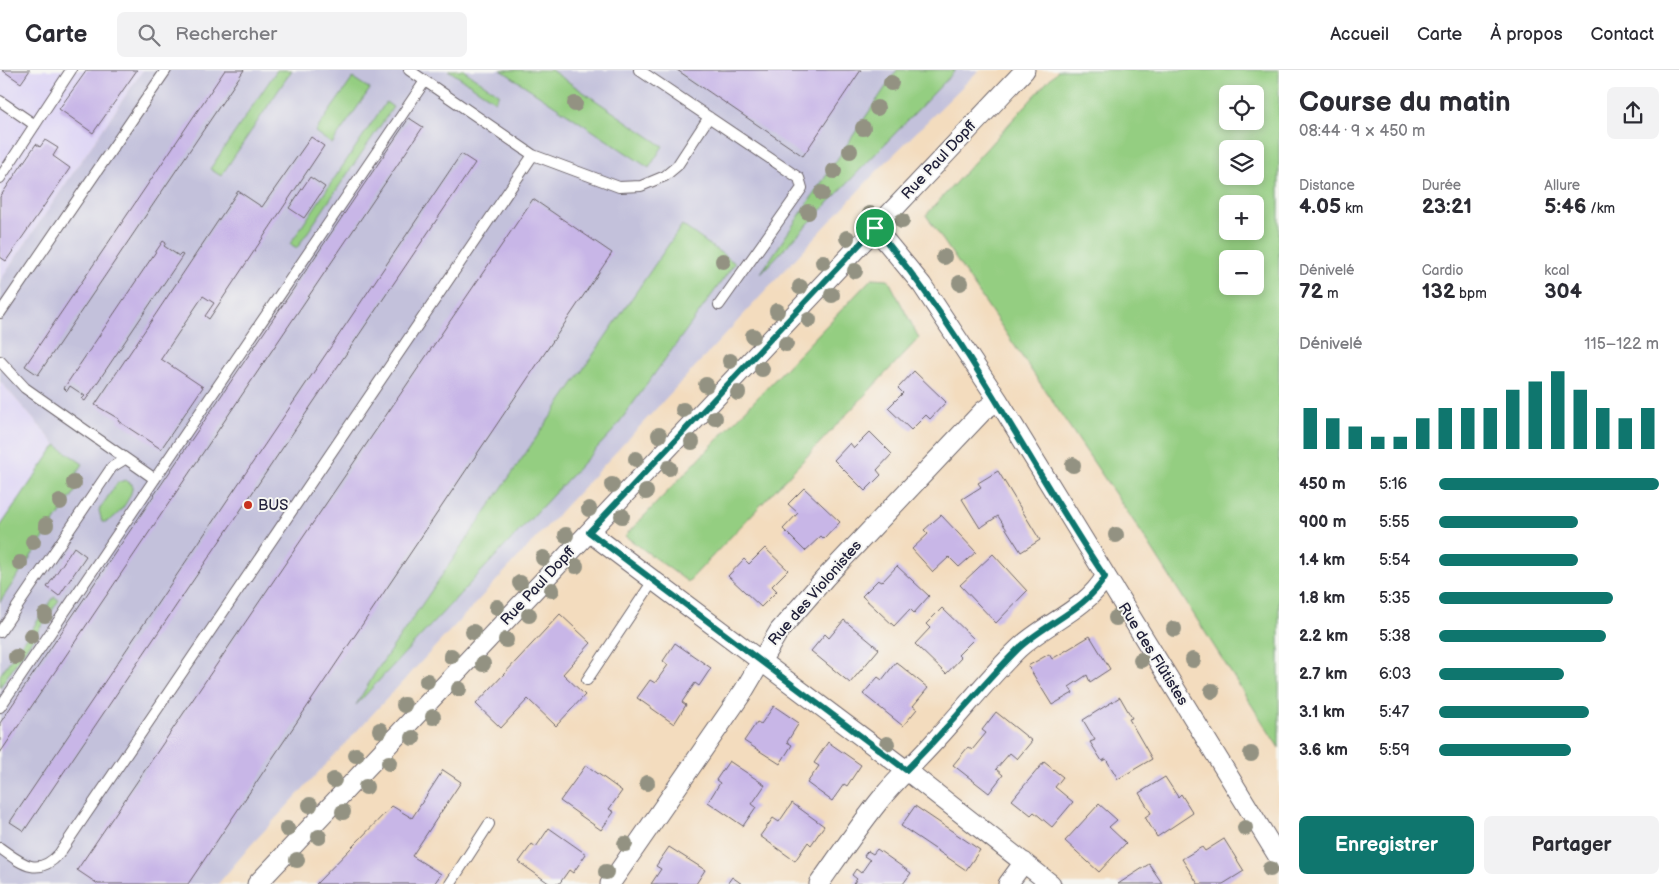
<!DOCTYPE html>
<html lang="fr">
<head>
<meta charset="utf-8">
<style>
	:root { --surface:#fff; --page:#f2f2f3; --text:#2b2b33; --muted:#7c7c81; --line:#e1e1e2; --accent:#0f766e }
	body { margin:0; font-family:"Balsamiq Sans",sans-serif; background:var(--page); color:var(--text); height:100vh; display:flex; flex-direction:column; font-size:19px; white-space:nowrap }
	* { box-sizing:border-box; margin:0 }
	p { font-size:16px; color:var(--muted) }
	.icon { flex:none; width:28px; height:28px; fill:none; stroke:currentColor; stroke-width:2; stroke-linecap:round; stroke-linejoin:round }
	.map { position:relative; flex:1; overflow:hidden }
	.drawer { display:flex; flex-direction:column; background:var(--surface); width:400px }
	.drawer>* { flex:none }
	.buttons { position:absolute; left:1219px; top:15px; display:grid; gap:10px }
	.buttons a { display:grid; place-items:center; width:45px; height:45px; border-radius:8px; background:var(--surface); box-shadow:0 2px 8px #0003; font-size:25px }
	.pin { position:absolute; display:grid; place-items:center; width:42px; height:42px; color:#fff; margin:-21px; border:2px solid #fff; border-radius:50%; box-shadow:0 1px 5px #0007 }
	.round { display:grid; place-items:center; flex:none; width:52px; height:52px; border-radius:8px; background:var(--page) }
	.head { display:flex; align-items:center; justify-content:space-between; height:85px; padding:0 20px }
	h1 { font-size:28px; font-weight:800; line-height:38px }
	.figures { display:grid; grid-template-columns:repeat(3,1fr); gap:8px; height:85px; padding:5px 20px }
	.figures div { display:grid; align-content:center }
	.figures b { font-size:21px; font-weight:800 }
	.figures small { font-size:14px; font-weight:400 }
	.figures p { font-size:14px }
	.chart { height:140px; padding:10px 20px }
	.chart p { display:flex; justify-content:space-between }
	.chart svg { width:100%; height:90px; margin-top:5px; stroke:var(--accent); stroke-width:6 }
	.cta { display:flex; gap:10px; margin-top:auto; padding:10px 20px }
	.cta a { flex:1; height:58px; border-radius:8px; background:var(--accent); color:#fff; font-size:20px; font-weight:800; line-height:58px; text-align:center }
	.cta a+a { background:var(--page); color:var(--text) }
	ul { padding:0 20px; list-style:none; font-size:16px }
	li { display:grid; grid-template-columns:80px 60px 1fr; align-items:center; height:38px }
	li i { height:12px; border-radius:6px; background:var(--accent) }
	header { display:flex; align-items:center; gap:30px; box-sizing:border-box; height:70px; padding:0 25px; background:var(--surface); border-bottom:1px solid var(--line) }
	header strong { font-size:24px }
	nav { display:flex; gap:28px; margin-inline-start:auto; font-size:18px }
	.search { width:350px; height:45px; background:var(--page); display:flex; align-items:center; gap:12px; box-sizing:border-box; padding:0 18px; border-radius:8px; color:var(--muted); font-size:19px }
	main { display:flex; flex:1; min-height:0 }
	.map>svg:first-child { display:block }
</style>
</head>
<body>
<header>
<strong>Carte</strong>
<div class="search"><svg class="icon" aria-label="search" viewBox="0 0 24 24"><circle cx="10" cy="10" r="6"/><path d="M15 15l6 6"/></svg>Rechercher</div>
<nav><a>Accueil</a><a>Carte</a><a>À propos</a><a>Contact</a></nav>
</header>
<main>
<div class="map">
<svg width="1279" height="814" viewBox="0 0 1279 814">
	<rect width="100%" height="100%" fill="#f6f6f2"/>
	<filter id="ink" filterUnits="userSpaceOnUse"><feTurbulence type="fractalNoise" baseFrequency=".02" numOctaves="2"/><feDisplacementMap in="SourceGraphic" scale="10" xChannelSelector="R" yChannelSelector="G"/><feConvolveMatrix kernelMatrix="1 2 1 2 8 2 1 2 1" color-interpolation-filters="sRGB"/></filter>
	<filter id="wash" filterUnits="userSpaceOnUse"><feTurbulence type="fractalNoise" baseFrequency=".0096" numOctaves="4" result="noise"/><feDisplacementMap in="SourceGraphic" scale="20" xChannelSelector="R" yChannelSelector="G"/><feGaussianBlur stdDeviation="1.12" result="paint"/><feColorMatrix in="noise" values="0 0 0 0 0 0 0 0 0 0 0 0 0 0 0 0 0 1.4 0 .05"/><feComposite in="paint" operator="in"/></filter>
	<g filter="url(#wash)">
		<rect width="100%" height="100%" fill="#f3dcbe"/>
		<!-- built -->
		<path fill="#ded5f5" d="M0,0H143L0,211Z
			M0,311L56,375L0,457Z"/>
		<!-- industrial -->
		<path fill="#c3c1db" d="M143,0H979L874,104L251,775L218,814H0V457L56,375L0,311V211Z"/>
		<!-- green -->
		<path fill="#94ce81" stroke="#5b785e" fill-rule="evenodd" d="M277,0H292L221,106L210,99Z
			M448,0H463L499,24L495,31Z
			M501,0H551L663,76L649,98Z
			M897,0H956L761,203Z
			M1058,0H1279V678L1145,468L926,145ZM1228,24H1255V51H1228ZM1228,79H1255V106H1228ZM1228,134H1255V161H1228ZM1228,189H1255V216H1228Z
			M353,8L370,19L332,74L315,62Z
			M386,32L393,37L297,178L290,174Z
			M682,155L735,193L613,361L356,635L375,603Z
			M872,208L888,209L919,268L688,512L625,466Z
			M56,375L83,394L77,403L79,416L0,532V457Z
			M125,410L132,414C135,425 114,454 102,452L99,440L117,413Z
			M54,527L59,530L0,617V605Z"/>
		<g id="blocks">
			<!-- building -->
			<path fill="#c8b6e7" d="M2,0H30L21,13Z
				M87,0H137L93,63L59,39Z
				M225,0H244L38,305L25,296Z
				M677,0H861L803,86Z
				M409,48L423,57L0,683V653Z
				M311,67L324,76L209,249L205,246L214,233L203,226L161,289L203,317L161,379L118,351L119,349L95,335L238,121L262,137Z
				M45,70L58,78L53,86L70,98L6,191L0,187V127L36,74L40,77Z
				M461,84L475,93L24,761L10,752Z
				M310,107L325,117L304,148L289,138Z
				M533,129L612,183L188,814H98L77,800Z
				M163,171L166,173L164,176L179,186L181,184L183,185L85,331L82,329L85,326L70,316L67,321L64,318Z
				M914,301L946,332L930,349L926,345L911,360L888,338L903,323L898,318Z
				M870,362L892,384L877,400L881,405L865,421L834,390L850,373L854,378Z
				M998,401L1040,470L1021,482L998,446L980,458L962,429L981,417L978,413Z
				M804,418L840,452L824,469L821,466L805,481L783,459L798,443L788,434Z
				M941,445L976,482L959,497L949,487L933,502L912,479L928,464L924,460Z
				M74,477L86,486L59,526L47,517Z
				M765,478L788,500L772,516L777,521L761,537L728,506L744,489L749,494Z
				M993,484L1027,521L996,553L960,515Z
				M897,496L929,526L914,543L910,539L894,556L862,526L878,510L882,512Z
				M942,538L974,569L958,585L961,588L946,604L915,574L930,558L926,554Z
				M560,544L591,573L563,604L585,625L556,656L528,629L501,658L476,634Z
				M844,550L879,579L850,613L811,581L825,564L829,568Z
				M1090,566L1110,599L1090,612L1087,605L1069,617L1073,623L1052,635L1028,596L1049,584L1052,589Z
				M675,573L711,598L699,616L695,613L682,632L686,635L674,654L637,628L650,610L655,613L668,595L663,591Z
				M896,592L928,618L913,636L917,639L903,656L863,624L878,607L882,610Z
				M1120,627L1132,648L1129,649L1152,689L1118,709L1106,689L1102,691L1090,672L1095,670L1083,650Z
				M774,636L799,653L787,672L792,675L780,694L744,671L757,652L761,654Z
				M996,642L1032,671L1017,689L1010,683L996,699L1003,705L989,723L953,695L968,677L972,680L986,663L982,660Z
				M828,672L861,695L847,716L844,714L832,731L807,713L819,696L814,693Z
				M729,691L765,715L752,734L756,737L743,756L708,732L720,713L716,710Z
				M1044,692L1063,707L1055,717L1073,732L1052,757L1034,742L1031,745L1012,730Z
				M586,695L622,721L609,739L614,742L601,760L560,731Z
				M443,700L461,712L412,786L441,804L434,814H316L392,736L412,748Z
				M1165,707L1178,727L1181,724L1193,743L1157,767L1145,747L1151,743L1139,723Z
				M792,733L824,756L811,775L808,772L795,791L760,766L773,748L779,752Z
				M1099,734L1117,750L1109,757L1126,773L1099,802L1065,771Z
				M915,736L980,780L966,800L901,756Z
				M549,758L586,784L573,803L569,800L559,814H550L519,792L532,774L536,777Z
				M1224,769L1244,801L1223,814H1198L1182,789L1202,777L1205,781Z
				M669,777L705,800L696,814H651L661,799L656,796Z
				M877,779L911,803L903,814H853L857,809L852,805L856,799L861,803L870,790L864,786L866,783L868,781L873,784Z
				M1149,794L1162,813L1160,814H1118Z
				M732,807L742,814H727Z"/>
		</g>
	</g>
	<g filter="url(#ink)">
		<use href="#blocks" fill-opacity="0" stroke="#6b6369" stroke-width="1"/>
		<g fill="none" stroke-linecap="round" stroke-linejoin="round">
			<defs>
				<path id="lane" d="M639,0L799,108L802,118L719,235
					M0,31L35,55
					M533,85L619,117L641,116L665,106L677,96L709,47
					M0,108L71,0
					M0,243L166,0
					M0,291L25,318L155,409
					M0,562L112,397L125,389
					M587,610L653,511
					M0,637L425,11L409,0
					M0,778C21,793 37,808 59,784L533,85L425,11
					M450,814L489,754"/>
				<path id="street" d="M875,158L922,215L998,330L1279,788
					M589,462L906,700L1051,814
					M257,814L1025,0
					M610,814L743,622L779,561L825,508L983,341L998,330
					M819,814C840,784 861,753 884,725C900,706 918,690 934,672C962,642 988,608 1018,579C1045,553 1086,540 1105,507
					M1008,814L1024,792"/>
			</defs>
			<!-- lane casing -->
			<use href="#lane" stroke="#6b6369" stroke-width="12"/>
			<!-- street casing -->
			<use href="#street" stroke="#6b6369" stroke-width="21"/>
			<!-- lane -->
			<use href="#lane" stroke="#fff" stroke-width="10"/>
			<!-- street -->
			<use href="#street" stroke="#fff" stroke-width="19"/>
		</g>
		<!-- trees -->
		<g fill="#939282">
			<circle cx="891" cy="13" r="8"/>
			<circle cx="575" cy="34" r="8"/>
			<circle cx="877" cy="38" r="8"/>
			<circle cx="863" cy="58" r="8"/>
			<circle cx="850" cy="81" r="8"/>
			<circle cx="834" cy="101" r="8"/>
			<circle cx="822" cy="123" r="8"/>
			<circle cx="808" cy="142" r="8"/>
			<circle cx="870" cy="144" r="8"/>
			<circle cx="902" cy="151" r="8"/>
			<circle cx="847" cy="168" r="8"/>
			<circle cx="944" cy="187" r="8"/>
			<circle cx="723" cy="191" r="8"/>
			<circle cx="823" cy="192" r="8"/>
			<circle cx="855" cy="201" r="8"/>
			<circle cx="960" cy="213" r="8"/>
			<circle cx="800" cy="217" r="8"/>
			<circle cx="832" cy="225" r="8"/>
			<circle cx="777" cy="241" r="8"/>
			<circle cx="809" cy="250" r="8"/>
			<circle cx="753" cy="266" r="8"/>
			<circle cx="786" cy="274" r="8"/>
			<circle cx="730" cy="291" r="8"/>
			<circle cx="762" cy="299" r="8"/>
			<circle cx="706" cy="315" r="8"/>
			<circle cx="738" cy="323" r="8"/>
			<circle cx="683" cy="340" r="8"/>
			<circle cx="715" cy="348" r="8"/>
			<circle cx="659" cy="365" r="8"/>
			<circle cx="692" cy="372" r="8"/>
			<circle cx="636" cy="389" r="8"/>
			<circle cx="1073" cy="395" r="8"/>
			<circle cx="669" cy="398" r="8"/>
			<circle cx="74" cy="413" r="8"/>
			<circle cx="612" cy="415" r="8"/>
			<circle cx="646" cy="422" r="8"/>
			<circle cx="60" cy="432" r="8"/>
			<circle cx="589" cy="439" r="8"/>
			<circle cx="622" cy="446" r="8"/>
			<circle cx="46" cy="455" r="8"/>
			<circle cx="566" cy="465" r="8"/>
			<circle cx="1116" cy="465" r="8"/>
			<circle cx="33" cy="472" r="8"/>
			<circle cx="543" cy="488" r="8"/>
			<circle cx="20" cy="493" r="8"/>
			<circle cx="576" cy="496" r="8"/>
			<circle cx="520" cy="513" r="8"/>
			<circle cx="552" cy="520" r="8"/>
			<circle cx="497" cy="537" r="8"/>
			<circle cx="45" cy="545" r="8"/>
			<circle cx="529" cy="545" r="8"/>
			<circle cx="1116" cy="548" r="8"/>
			<circle cx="1174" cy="559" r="8"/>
			<circle cx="473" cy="562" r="8"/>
			<circle cx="31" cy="566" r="8"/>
			<circle cx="506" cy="570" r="8"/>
			<circle cx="451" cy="586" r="8"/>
			<circle cx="16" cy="587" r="8"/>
			<circle cx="1141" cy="590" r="8"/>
			<circle cx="1193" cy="590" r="8"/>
			<circle cx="483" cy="594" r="8"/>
			<circle cx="427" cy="611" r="8"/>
			<circle cx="459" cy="619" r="8"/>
			<circle cx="1212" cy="621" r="8"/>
			<circle cx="404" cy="635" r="8"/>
			<circle cx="433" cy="647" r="8"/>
			<circle cx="380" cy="660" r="8"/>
			<circle cx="413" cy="668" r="8"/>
			<circle cx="887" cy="674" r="8"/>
			<circle cx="1251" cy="684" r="8"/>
			<circle cx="356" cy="685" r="8"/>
			<circle cx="389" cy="693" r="8"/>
			<circle cx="334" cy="710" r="8"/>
			<circle cx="647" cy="713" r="8"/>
			<circle cx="366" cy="717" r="8"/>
			<circle cx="310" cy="735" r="8"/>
			<circle cx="343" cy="742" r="8"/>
			<circle cx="1245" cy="758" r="8"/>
			<circle cx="287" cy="759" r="8"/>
			<circle cx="319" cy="767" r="8"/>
			<circle cx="625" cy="774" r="8"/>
			<circle cx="297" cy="790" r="8"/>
			<circle cx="1270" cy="799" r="8"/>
			<circle cx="606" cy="802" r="8"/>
		</g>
	</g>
	<g fill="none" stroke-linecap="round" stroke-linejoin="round" filter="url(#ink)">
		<defs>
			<path id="route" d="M875,158C967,265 1027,391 1105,507C1086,540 1045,553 1018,579C979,618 945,662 906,700L589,462Z"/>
		</defs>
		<!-- route casing -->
		<use href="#route" stroke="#fff" stroke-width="10"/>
		<!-- route -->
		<use href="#route" stroke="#0f766e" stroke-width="6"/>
	</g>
	<!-- markers -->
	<circle fill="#c8321e" stroke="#f6f6f2" stroke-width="2" cx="248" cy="435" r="5"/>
	<g text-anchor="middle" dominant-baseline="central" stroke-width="4" stroke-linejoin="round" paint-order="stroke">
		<!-- street labels -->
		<g font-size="15" fill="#22223b" stroke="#f6f6f2">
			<text transform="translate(939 90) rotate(-47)">Rue Paul Dopff</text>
			<text transform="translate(538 516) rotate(-47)">Rue Paul Dopff</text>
			<text transform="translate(815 523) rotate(-49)">Rue des Violonistes</text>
			<text transform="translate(1153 584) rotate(58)">Rue des Flûtistes</text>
		</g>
		<!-- poi labels -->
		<g font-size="15" fill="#22223b" stroke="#f6f6f2" text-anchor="start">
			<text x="258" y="435">BUS</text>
		</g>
	</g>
</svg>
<div class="buttons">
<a><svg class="icon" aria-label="locate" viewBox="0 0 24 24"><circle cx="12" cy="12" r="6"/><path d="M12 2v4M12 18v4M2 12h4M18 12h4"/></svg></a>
<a><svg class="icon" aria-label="layers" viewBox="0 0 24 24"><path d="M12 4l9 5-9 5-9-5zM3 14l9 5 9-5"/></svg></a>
<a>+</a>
<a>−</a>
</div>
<div class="pin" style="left:875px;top:158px;background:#1e9e55"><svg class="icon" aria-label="arrive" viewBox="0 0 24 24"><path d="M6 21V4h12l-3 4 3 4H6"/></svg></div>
</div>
<section class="drawer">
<div class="head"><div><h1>Course du matin</h1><p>08:44 · 9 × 450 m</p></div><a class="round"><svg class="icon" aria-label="share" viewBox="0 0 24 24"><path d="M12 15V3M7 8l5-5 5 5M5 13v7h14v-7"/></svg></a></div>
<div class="figures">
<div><p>Distance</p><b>4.05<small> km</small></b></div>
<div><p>Durée</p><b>23:21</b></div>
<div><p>Allure</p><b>5:46<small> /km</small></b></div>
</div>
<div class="figures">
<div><p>Dénivelé</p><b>72<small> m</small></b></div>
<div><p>Cardio</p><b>132<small> bpm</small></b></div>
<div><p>kcal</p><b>304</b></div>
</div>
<div class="chart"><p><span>Dénivelé</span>115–122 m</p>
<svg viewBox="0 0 160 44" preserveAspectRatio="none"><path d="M5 44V24M15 44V29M25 44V33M35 44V38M45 44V38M55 44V29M65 44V24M75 44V24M85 44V24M95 44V15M105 44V11M115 44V6M125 44V15M135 44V24M145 44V29M155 44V24"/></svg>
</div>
<ul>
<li><b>450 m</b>5:16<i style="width:100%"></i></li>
<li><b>900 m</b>5:55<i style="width:63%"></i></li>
<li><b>1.4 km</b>5:54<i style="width:63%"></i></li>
<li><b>1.8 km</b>5:35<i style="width:79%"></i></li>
<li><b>2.2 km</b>5:38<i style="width:76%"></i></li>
<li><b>2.7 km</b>6:03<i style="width:57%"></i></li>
<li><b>3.1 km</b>5:47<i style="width:68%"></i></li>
<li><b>3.6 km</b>5:59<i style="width:60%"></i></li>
</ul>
<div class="cta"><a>Enregistrer</a><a>Partager</a></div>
</section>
</main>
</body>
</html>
